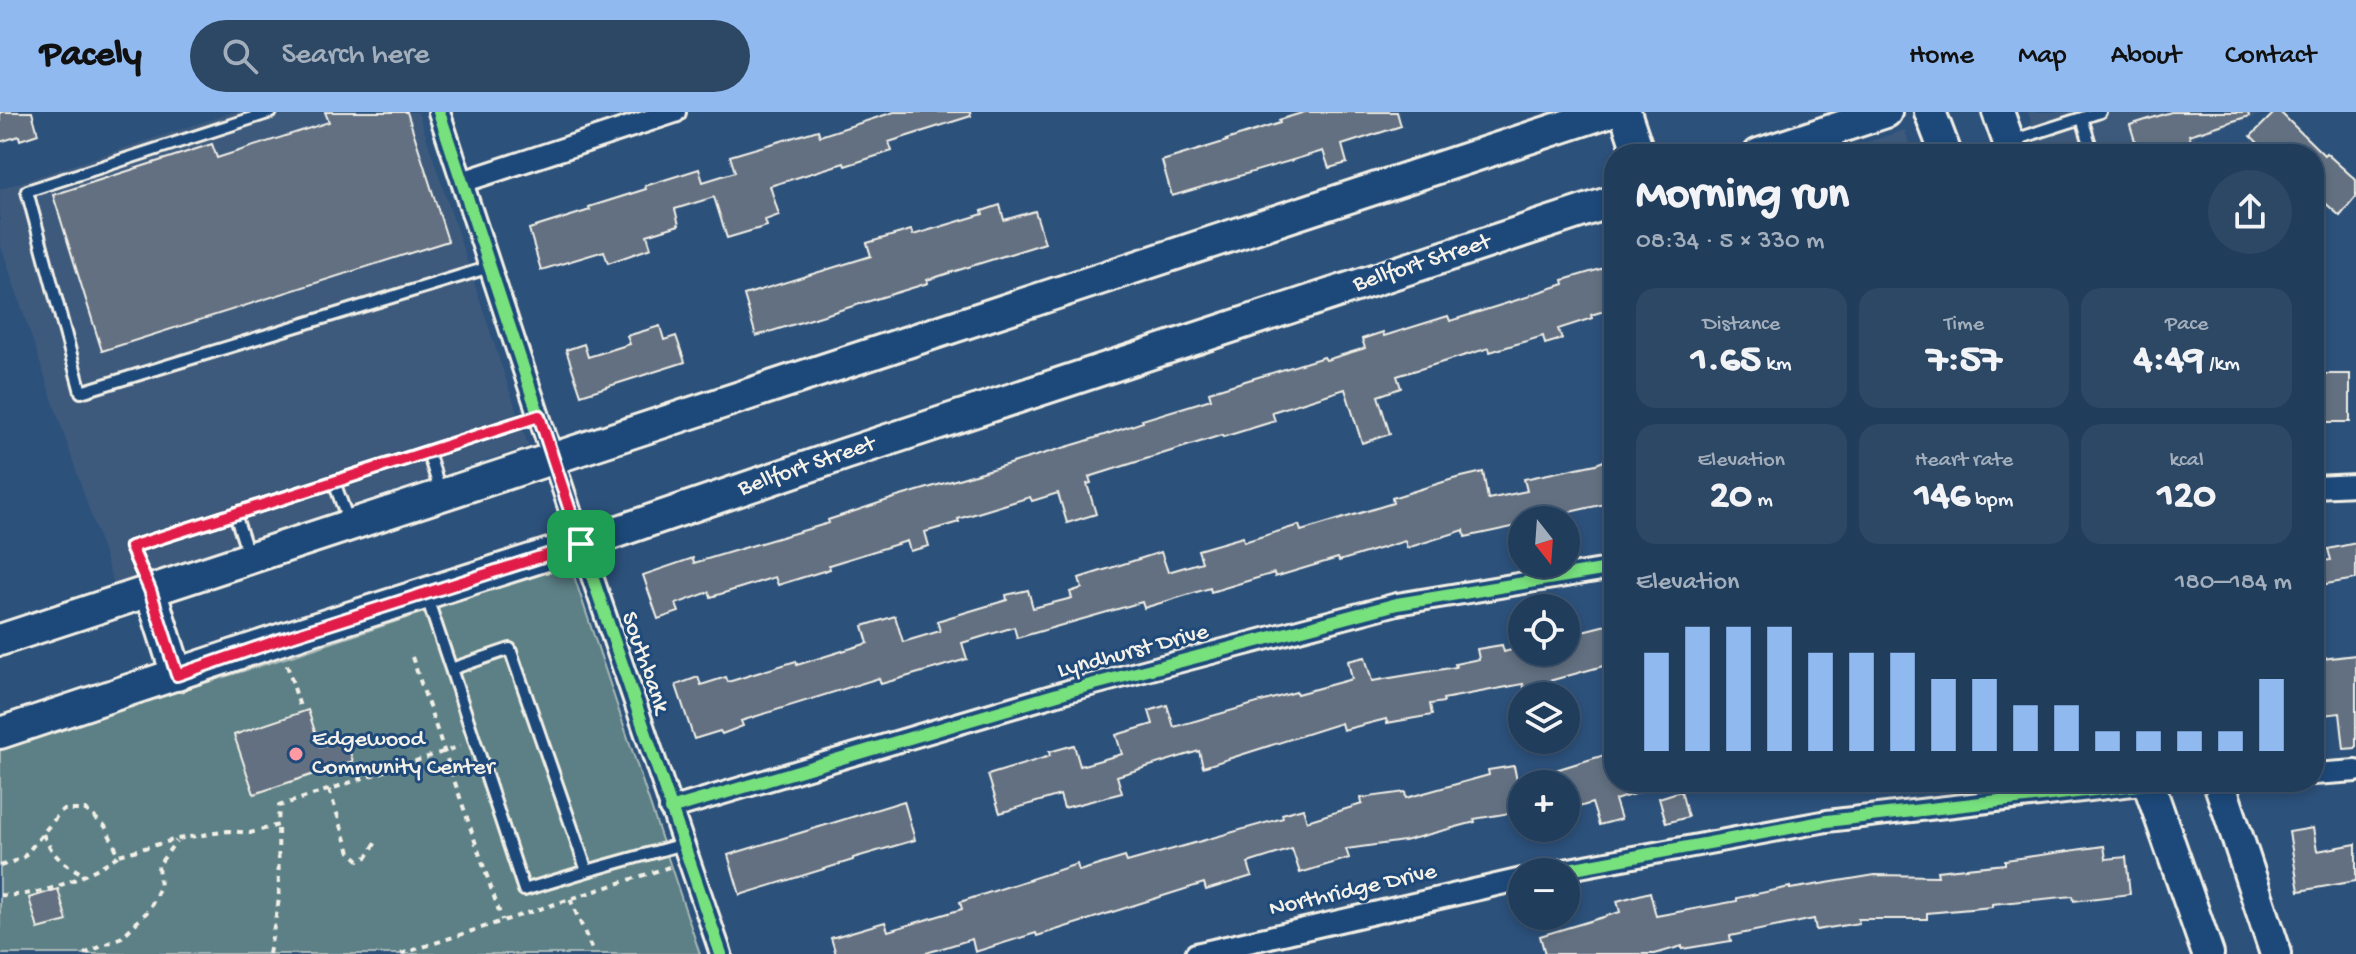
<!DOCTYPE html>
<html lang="en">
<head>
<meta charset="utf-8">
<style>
	:root { --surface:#213d5c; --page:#2d4865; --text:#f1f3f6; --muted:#a2aebb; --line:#3e5672; --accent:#90b9f0 }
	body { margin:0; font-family:"Gochi Hand",sans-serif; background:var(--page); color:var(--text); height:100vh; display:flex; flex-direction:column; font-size:30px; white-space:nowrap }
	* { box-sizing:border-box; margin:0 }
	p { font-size:26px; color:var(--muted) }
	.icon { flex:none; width:44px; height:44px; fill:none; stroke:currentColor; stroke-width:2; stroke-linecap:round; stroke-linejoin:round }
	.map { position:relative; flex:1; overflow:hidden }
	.side { position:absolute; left:1604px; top:32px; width:720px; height:648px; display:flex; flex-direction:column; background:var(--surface); border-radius:32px; box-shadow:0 4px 12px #0003,0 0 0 2px var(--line) }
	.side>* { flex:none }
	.needle { width:52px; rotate:163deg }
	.controls { position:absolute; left:1508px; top:394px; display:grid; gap:16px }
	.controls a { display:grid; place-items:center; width:72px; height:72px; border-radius:50%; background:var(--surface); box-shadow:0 4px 12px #0003,0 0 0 2px var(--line); font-size:40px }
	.pin { position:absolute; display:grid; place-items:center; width:68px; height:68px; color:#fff; margin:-34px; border-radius:16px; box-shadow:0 4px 12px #0006 }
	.round { display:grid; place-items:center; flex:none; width:84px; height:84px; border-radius:42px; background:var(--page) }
	.head { display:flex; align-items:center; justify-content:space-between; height:136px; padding:0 32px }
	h1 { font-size:44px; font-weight:700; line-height:60px }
	.metrics { display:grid; grid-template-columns:repeat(3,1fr); gap:12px; height:136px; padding:8px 32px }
	.metrics div { display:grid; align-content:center; border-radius:20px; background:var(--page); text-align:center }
	.metrics b { font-size:40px; font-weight:700 }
	.metrics small { font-size:22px; font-weight:400 }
	.metrics p { font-size:22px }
	.chart { height:224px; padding:16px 32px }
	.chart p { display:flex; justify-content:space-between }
	.chart svg { width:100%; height:144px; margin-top:8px; stroke:var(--accent); stroke-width:6 }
	header { display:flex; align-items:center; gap:48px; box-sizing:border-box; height:112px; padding:0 40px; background:var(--accent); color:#111 }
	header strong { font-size:38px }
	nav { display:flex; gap:44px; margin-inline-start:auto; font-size:28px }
	.search { width:560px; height:72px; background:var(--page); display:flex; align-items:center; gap:20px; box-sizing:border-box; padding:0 28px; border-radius:44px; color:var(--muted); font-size:30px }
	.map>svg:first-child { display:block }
</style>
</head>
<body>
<header>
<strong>Pacely</strong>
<div class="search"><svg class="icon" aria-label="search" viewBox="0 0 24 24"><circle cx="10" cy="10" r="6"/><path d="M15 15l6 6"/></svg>Search here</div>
<nav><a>Home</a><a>Map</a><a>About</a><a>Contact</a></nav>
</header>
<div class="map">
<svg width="2356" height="842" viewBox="0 0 2356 842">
	<rect width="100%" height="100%" fill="#2c517b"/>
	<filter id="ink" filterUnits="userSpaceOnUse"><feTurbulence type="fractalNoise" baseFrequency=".0125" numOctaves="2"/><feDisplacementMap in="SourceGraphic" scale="16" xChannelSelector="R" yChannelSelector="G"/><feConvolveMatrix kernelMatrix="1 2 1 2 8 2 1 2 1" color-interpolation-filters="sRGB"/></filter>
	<g filter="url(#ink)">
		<!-- built -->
		<path fill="#3c5a7d" d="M233,0H418L528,334L114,472L0,131V77Z
			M2028,0H2270L2195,24L2200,42H2042Z
			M1905,18L1912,42H1830Z"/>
		<!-- green -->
		<path fill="#5c8086" stroke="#a8b8b7" stroke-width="2" d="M562,454L574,464L700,842H0V635L298,542Z"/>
		<!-- building -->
		<path fill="#626f81" stroke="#f4f1e8" stroke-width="2" d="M0,0H32L38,22L20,28L19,24L0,30Z
			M325,0H407L448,129L102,239L53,83L212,32L217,46L329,10Z
			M894,0H970L971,4L889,30L892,39L845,54L844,51L770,74L779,103L765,108L767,114L727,126L714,85L675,97L679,113L647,123L651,136L608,151L604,139L541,158L529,117L590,98L589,95L646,77L645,74L699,57L703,70L735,60L730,44L818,18L820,24Z
			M1305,0H1397L1401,14L1342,33L1347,51L1329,56L1323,39L1172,84L1162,49L1227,29L1226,28L1280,11L1279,8Z
			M2171,0H2248L2249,4L2189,23L2195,42H2139L2130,13Z
			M2275,0H2280L2324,43L2326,41L2356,68V85L2340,104L2314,81V42H2269L2251,24Z
			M1000,93L1004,108L1035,99L1045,131L927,168L928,171L756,224L744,183L871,144L867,131L911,118L913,123L983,102L982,99Z
			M1614,153V196L1591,203L1592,206L1558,217L1562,227L1545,232L1543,224L1490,240L1489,236L1397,264L1401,276L1378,284L1390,322L1362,331L1345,277L1272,300L1275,309L1223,325L1222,323L1089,365L1091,371L1087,372L1096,402L1067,411L1058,381L1032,389L1030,385L958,407L959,410L925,420L929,434L910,439L907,429L829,453L830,457L778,473L775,465L711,485L709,480L676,492L679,500L658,507L643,463L693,446L694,451L754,433L829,411L828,408L894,386L1083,330L1143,310L1142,308L1211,287L1209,280L1324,245L1326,248L1365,236L1362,227L1383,220L1384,224L1448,204L1450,209L1530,184V183L1564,172L1563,168Z
			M660,214L664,228L676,224L685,250L581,283L566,238L584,232L588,245L630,232L627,224Z
			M2314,262H2350V310H2314Z
			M1614,345V390L1534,408H1522V413L1465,425L1464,418L1407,436L1405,429L1339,449L1338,446L1275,465L1274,461L1211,480L1210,476L1144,496L1142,490L1017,526L1014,515L962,531L967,547L881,572L879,566L741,609L743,614L722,622L720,619L694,627L676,573L698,565L701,573L726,565L728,570L796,549L797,553L868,531L863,514L895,504L903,530L940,519L937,509L1007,488L1006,483L1028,478L1033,496L1072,486L1070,480L1082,476L1079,466L1161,440L1168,460L1202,450L1198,438L1243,425L1244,430L1299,413L1301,419L1393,391L1392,386L1453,367L1483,360L1488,387L1527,379L1524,367L1596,352Z
			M2356,431V467L2314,474V450L2331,448L2328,437Z
			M1614,511V551L1524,576L1523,572L1443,587L1444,590L1430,592L1432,603L1387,611L1386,607L1343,618L1341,611L1203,655L1199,639L1117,664L1122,681L1064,696L1060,683L1000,701L988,663L1050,644L1049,640L1074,633L1080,654L1122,642L1116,623L1153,612L1149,599L1167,593L1174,615L1296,580L1297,582L1352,567L1348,549L1365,545L1372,569L1456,555L1455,552L1479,547L1477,537L1502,533L1504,540L1522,535V540H1566V523Z
			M2356,543V636L2344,637L2340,601L2314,604V548Z
			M308,598L320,635L345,626L353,649L254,682L234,623Z
			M1614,640V670H1658L1659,674L1615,688L1621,707L1599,713L1592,691L1566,699V672H1524L1523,668Z
			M1514,654L1517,669L1522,668V699L1474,707L1475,710L1404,729L1346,737L1349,746L1300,761L1292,737L1248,751L1252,764L1206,778L1204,771L1037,824L1036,821L975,840L972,827L923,842H836L831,826L885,810L888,819L962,797L960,790L1077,752L1079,759L1125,745L1127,750L1283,706L1282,702L1303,696L1307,709L1362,692L1361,686L1405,680L1406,686L1489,663L1488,658Z
			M1681,679L1688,705L1666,711L1659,686Z
			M904,689L915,728L853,746V748L740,783L728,743Z
			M2313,716L2317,739L2356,732V769L2299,779L2289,720Z
			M2104,734L2106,747L2126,745L2130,782L2074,789L2073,784L1992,792V795L1927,801V807H1858L1859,811L1816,818L1814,807L1730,824L1731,829L1682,837V834L1655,842H1545L1540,824L1620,800L1617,789L1650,780L1656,804L1737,789V786L1790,775V777L1875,763L1938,764L1937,759L2005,752V748Z
			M58,777L67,809L38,817L29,786Z"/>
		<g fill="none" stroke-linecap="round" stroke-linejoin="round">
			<defs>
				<path id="service" d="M271,0L27,79L81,280L490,155
					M1833,20L1841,42
					M2011,29L2082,6
					M2093,42L2082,6L2100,0
					M428,340L441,381
					M334,370L349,411
					M235,402L248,442
					M149,476L131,435L539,304
					M426,483L451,557
					M510,537L587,759L524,778L451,557Z
					M587,759L683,732"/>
				<path id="minor" d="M439,0L581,432L721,842
					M462,70L675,0
					M2314,375L2356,373
					M2314,662L2356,659
					M670,697L1068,579L1397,492L1614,456
					M1553,760L1827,709L2158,670
					M1196,842L1522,767"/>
				<path id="secondary" d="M1625,0L1639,42
					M1930,0L1946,42
					M1998,0L2013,42
					M1759,42L1886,0
					M150,478L177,563
					M0,528L1608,0
					M0,621L279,528L581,432L845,342L1614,89
					M2148,670L2208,842
					M2219,670L2276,842"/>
			</defs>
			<!-- service casing -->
			<use href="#service" stroke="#f4f1e8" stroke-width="16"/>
			<!-- minor casing -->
			<use href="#minor" stroke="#f4f1e8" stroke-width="26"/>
			<!-- secondary casing -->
			<use href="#secondary" stroke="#f4f1e8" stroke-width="36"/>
			<!-- path -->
			<path stroke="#f4f1e8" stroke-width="4" stroke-dasharray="6 6" stroke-linecap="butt" d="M412,545L502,808
				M287,553L300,595
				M329,678L350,740L359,748L367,745L376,730
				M43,722C54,746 62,751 85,763
				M0,754L23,746L62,698H86L105,714L119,743L177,727L228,719L250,721L278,713L279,694L461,634
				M0,783C40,786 87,765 119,743
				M570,787L594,842
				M84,842L122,825L149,798L160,775L158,754L176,729
				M269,842L279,787L278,713
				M401,842L669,755"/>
			<!-- service -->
			<use href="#service" stroke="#1f4a7a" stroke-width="10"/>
			<!-- minor -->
			<use href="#minor" stroke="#1f4a7a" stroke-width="20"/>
			<!-- secondary -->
			<use href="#secondary" stroke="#1f4a7a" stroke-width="30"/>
			<defs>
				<path id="cycleway" d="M439,0L581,432L721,842
					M670,697L1068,579L1397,492L1614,456
					M1553,760L1827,709L2162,670"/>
			</defs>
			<!-- cycleway casing -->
			<use href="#cycleway" stroke="#1f4a7a" stroke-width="17"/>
			<!-- cycleway -->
			<use href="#cycleway" stroke="#77e17e" stroke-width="12"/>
		</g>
	</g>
	<g fill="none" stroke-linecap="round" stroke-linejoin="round" filter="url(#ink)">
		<defs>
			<path id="route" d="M539,304L581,432L279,528L177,563L150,478L131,435Z"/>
		</defs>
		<!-- route casing -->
		<use href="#route" stroke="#fff" stroke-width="16"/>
		<!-- route -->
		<use href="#route" stroke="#e11d48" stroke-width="10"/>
	</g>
	<!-- markers -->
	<circle fill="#ff9aa2" stroke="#1f4a7a" stroke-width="3" cx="296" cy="642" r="8"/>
	<g text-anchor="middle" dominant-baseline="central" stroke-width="6" stroke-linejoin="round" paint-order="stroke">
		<!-- street labels -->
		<g font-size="24" fill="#f4f1e8" stroke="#1f4a7a">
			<text transform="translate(1422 152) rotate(-18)">Bellfort Street</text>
			<text transform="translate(807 355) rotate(-19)">Bellfort Street</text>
			<text transform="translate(1133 540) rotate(-15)">Lyndhurst Drive</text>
			<text transform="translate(644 551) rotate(71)">Southbank</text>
			<text transform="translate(1353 779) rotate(-13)">Northridge Drive</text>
		</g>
		<!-- poi labels -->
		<g font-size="24" fill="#f4f1e8" stroke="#1f4a7a" text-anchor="start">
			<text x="312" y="628">Edgewood<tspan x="312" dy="28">Community Center</tspan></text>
		</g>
	</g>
</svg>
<div class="controls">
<a><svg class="needle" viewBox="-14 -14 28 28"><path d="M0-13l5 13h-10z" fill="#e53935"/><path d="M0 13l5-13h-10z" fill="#a2aebb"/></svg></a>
<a><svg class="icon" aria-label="locate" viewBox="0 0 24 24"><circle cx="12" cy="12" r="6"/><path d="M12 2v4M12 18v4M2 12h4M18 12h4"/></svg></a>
<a><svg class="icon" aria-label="layers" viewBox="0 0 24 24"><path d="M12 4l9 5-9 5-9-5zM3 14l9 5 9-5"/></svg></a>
<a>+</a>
<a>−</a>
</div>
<div class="pin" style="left:581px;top:432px;background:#1e9e55"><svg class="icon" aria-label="arrive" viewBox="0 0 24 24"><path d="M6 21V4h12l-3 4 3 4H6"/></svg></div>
<section class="side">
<div class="head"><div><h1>Morning run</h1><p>08:34 · 5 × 330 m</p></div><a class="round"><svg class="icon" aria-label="share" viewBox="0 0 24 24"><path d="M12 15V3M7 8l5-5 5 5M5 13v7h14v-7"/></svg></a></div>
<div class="metrics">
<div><p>Distance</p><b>1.65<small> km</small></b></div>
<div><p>Time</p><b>7:57</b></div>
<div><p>Pace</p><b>4:49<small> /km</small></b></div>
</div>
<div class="metrics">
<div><p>Elevation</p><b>20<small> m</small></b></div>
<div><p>Heart rate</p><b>146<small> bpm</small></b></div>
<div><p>kcal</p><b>120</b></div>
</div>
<div class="chart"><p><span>Elevation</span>180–184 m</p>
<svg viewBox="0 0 160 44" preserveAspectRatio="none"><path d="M5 44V14M15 44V6M25 44V6M35 44V6M45 44V14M55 44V14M65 44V14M75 44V22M85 44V22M95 44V30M105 44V30M115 44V38M125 44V38M135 44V38M145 44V38M155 44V22"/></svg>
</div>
</section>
</div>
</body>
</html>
